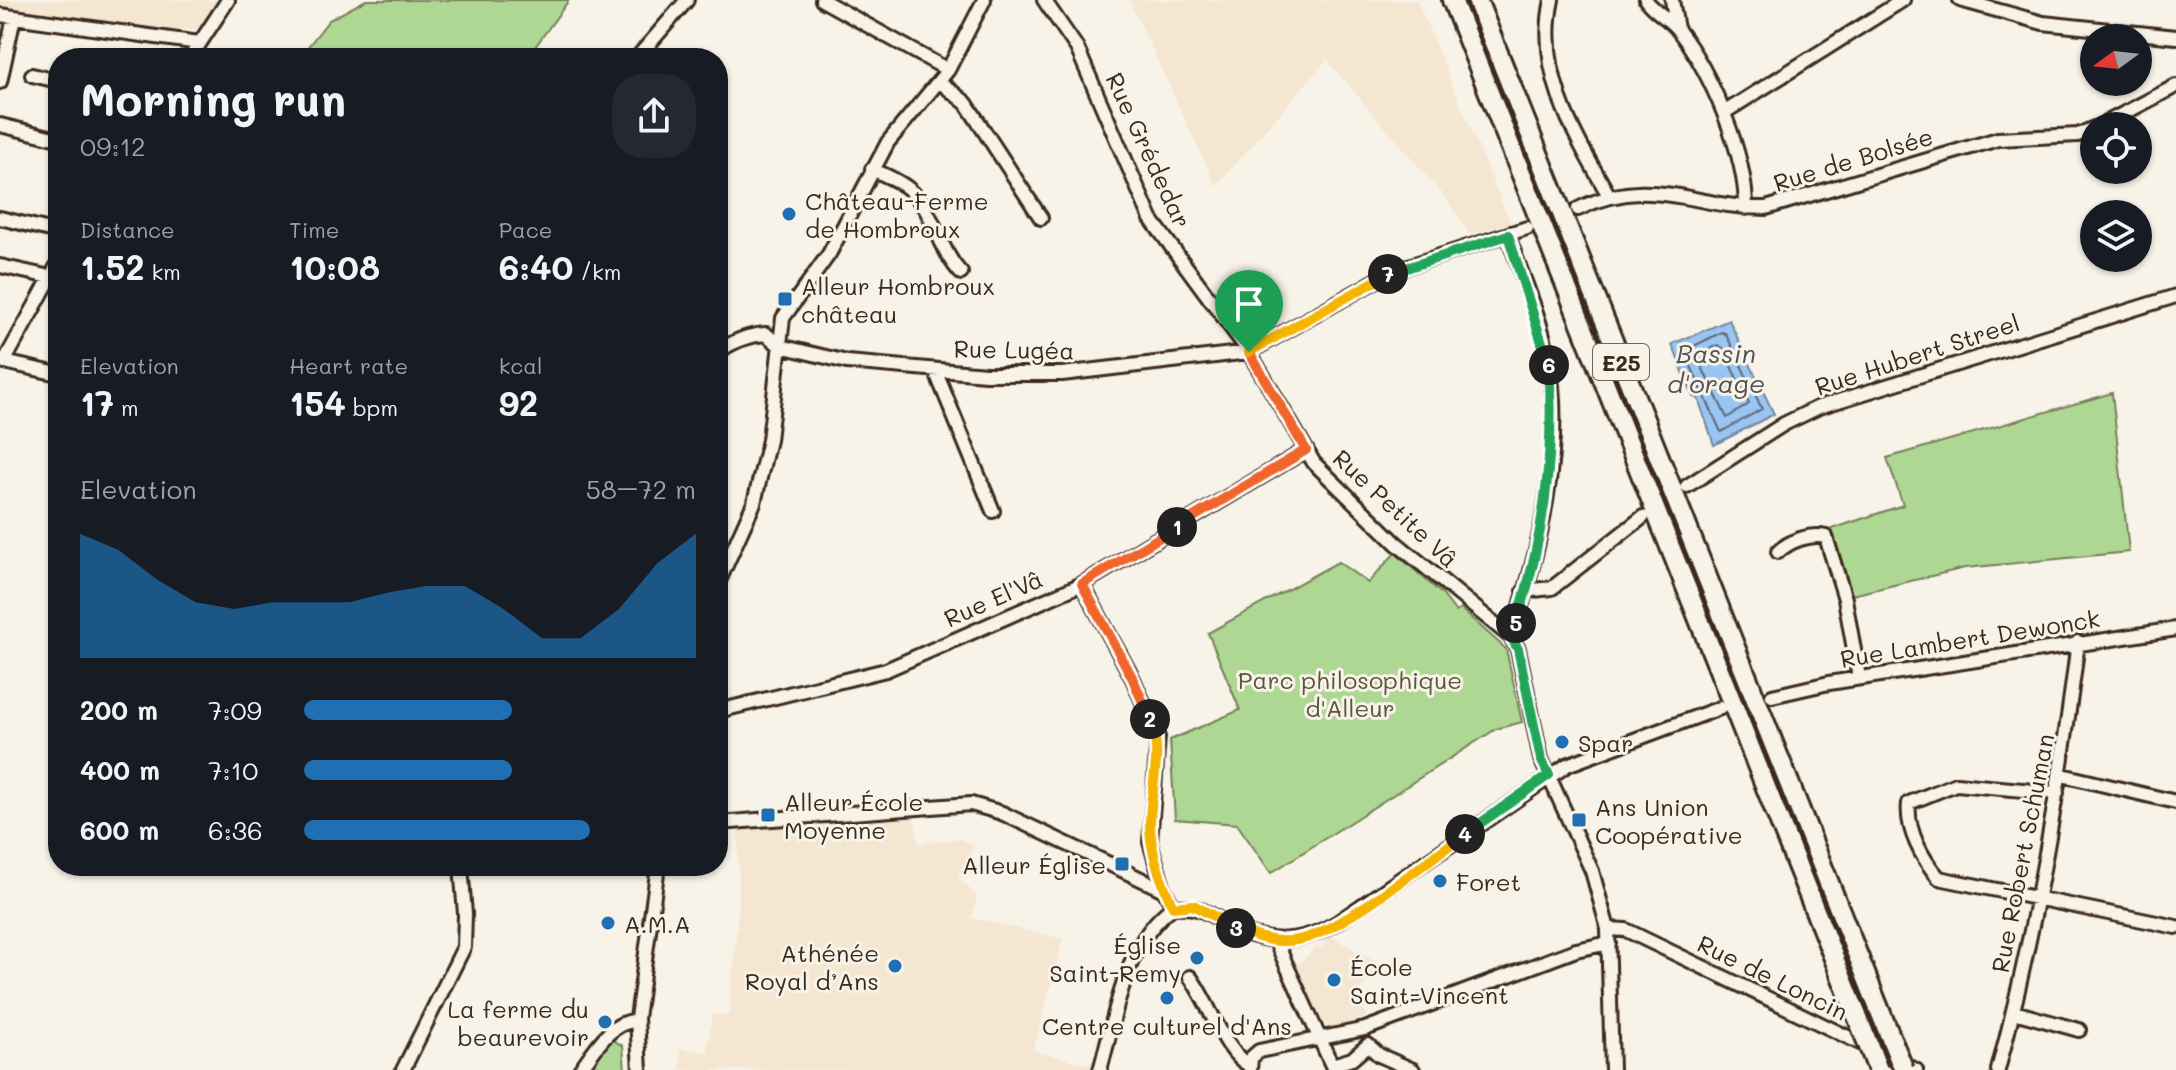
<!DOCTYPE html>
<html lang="en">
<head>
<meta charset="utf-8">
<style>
	:root { --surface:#171b24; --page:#242831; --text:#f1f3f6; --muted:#9ea1a6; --accent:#1f6fb2 }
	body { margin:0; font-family:Mali,sans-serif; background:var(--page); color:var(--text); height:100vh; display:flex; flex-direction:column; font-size:30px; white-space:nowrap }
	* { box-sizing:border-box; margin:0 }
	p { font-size:26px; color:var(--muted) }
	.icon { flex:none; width:44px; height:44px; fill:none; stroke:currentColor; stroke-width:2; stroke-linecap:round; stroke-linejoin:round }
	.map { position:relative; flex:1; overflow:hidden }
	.panel { position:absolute; left:48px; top:48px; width:680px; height:828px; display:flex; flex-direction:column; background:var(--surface); border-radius:32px; box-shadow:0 2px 6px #0004 }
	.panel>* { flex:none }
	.needle { width:52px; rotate:255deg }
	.tools { position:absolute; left:2080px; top:24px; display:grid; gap:16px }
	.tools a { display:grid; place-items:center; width:72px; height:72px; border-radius:50%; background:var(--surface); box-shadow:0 2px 6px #0004; font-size:40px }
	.pin { position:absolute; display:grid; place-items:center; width:68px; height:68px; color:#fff; margin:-82px -34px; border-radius:50% 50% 50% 0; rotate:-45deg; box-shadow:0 0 8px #0007 }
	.pin .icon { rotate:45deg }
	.km { position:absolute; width:40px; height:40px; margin:-20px; border-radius:50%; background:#222; color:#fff; font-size:22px; line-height:40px; text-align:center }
	.round { display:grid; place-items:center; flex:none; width:84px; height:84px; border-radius:32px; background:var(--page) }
	.overview { display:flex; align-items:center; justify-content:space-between; height:136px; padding:0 32px }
	h1 { font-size:44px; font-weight:800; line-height:60px }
	.stats { display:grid; grid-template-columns:repeat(3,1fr); gap:12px; height:136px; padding:8px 32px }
	.stats div { display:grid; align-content:center }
	.stats b { font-size:34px; font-weight:800 }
	.stats small { font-size:22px; font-weight:400 }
	.stats p { font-size:22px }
	.chart { height:224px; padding:16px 32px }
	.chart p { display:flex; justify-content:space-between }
	.chart svg { width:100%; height:144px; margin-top:8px; fill:var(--accent); opacity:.7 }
	ul { padding:0 32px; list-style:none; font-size:26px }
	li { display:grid; grid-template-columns:128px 96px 1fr; align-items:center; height:60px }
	li i { height:20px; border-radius:10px; background:var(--accent) }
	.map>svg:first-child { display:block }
</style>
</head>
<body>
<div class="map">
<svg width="2176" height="1070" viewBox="0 0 2176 1070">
	<rect width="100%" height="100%" fill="#f7f3e8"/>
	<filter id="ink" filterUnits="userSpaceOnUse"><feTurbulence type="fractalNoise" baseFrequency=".0125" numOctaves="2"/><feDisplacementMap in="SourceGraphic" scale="16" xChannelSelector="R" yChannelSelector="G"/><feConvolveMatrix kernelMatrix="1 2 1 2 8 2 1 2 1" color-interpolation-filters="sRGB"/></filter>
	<g filter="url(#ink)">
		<!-- built -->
		<path fill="#f5e6d2" d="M0,0H223L201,29L159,30L0,5Z
			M1129,0H1417L1510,223L1470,235L1445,197L1327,60L1216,186Z
			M914,812L918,844L959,839L974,845L958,878L977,896L972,918L1063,939L1033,1051L1096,1066L1095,1070H669L681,1069L680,1048L707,1052L712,1014L729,1015L739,902L738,831Z
			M1330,936L1379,964L1359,993L1367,1017L1333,1027L1325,1025L1294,968L1318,946L1322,948Z"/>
		<!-- green -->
		<path fill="#aed794" stroke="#748059" stroke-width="2" d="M366,0H569L527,58H299L329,20Z
			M2112,393L2129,552L1965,568L1852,595L1832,529L1903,505L1887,458Z
			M1395,553L1442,594L1456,612L1461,609L1506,649L1522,722L1496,729L1271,873L1237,824L1175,819L1170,740L1240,710L1208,633L1338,562L1368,583Z
			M608,1037L623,1046L625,1070H587Z"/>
		<!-- water -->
		<path fill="#98c5f2" stroke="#73879d" stroke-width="2" d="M1729,320L1774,414L1714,445L1698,398L1693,397L1672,344Z"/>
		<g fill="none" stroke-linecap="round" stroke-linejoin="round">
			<!-- shore -->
			<path stroke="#606873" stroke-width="2" d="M1722,332L1726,334L1762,409L1721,432L1684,351Z
				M1717,345L1722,347L1749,404L1727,418L1697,357Z"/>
			<defs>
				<path id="minor" d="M822,0L948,70
					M1044,0L1077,48L1151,219L1249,352L1314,463L1396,543L1511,637L1518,649L1541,759L1592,871L1608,929L1612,1070
					M1552,0C1536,72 1574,134 1608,194
					M1646,0C1654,12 1669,18 1678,30C1711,72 1746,154 1746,208
					M1672,0L1677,29
					M1960,0L2043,23L2176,37
					M0,15L199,43
					M190,58L228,0
					M637,58L687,0
					M32,75L58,81
					M0,82L14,17
					M940,82L966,103L1041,218
					M1725,112L1903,0
					M0,125L58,139
					M2100,126L2176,86
					M872,169C884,175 901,181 911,191C935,213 939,250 961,273
					M1578,209C1652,173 1693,208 1766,208L1998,139L2078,135L2094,128
					M0,218L58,232
					M1508,235C1521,275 1541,317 1548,358C1565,444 1539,555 1511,637
					M0,266L50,277
					M780,346L847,362L986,374H1062L1249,352L1393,271L1527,228
					M718,352C733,341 747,335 766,334L780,346
					M0,361L58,374
					M4,362L58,264
					M935,370L993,511
					M1687,486L1784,424L1819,407L2176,296
					M1778,552C1789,541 1811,533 1826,537L1845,599L1859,678
					M718,583L754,503L769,440L783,318L829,254L888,142L948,70L984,0
					M1082,584L1133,679L1158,737L1150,842L1164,890L1173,907C1196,905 1206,911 1225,923C1264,946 1300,945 1338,922L1567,765L1720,708
					M1524,591L1552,588L1643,517
					M1772,696L1829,683L2176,629
					M718,711L886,670L1082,584L1306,450
					M2062,775L2176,802
					M2057,793L1956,784L1909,803C1906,829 1922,859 1939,878L2176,927
					M718,823L971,804L1002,813L1164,890
					M1608,929L1626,930L1916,1070
					M1276,942L1334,1070
					M1190,977C1207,998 1227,1058 1250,1065
					M2014,1012L2079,1030
					M1368,1045L1379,1055L1413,1070
					M1332,1065L1352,1059L1368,1045
					M403,1070L464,947L465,914L461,866
					M580,1070C594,1051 611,1020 637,1021
					M640,1070L637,1018L658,866
					M1100,1070C1116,1015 1124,942 1173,907
					M1250,1070L1251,1058L1259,1051L1365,1029L1576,950L1609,943
					M1998,1070C2036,929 2060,786 2078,642"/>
				<path id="highway" d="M1452,0L1857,1016
					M1477,0L1886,1026"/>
			</defs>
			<!-- minor casing -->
			<use href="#minor" stroke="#3b2a1e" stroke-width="18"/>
			<!-- highway casing -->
			<use href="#highway" stroke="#3b2a1e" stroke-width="24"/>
			<!-- minor -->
			<use href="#minor" stroke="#f7f3e8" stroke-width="12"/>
			<!-- highway -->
			<use href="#highway" stroke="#f7f3e8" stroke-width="18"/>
			<defs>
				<path id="highway-bridge" d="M1857,1016L1878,1070
					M1886,1026L1904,1070"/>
			</defs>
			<!-- highway-bridge casing -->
			<use href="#highway-bridge" stroke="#3b2a1e" stroke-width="24" stroke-linecap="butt"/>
			<!-- highway-bridge -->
			<use href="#highway-bridge" stroke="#f7f3e8" stroke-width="18"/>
		</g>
	</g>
	<g fill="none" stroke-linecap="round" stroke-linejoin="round" filter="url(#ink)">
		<defs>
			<path id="split-1" d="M1177,527L1306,450L1249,352"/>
			<path id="split-2" d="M1150,719L1133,679L1082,584L1177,527"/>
			<path id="split-3" d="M1150,719C1164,753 1150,788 1150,824C1150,852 1161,881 1173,907L1193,905L1236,928"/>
			<path id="split-4" d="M1236,928C1257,938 1279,945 1302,939C1342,930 1428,860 1465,834"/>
			<path id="split-5" d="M1465,834L1549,775L1541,759L1518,649L1511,637L1516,623"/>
			<path id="split-6" d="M1516,623C1544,541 1555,451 1549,365"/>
			<path id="split-7" d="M1388,274L1508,235L1549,365"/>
			<path id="split-8" d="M1249,352L1388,274"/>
		</defs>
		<!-- split-1 casing -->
		<use href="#split-1" stroke="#fff" stroke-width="16"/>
		<!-- split-2 casing -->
		<use href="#split-2" stroke="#fff" stroke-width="16"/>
		<!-- split-3 casing -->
		<use href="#split-3" stroke="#fff" stroke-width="16"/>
		<!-- split-4 casing -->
		<use href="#split-4" stroke="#fff" stroke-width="16"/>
		<!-- split-5 casing -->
		<use href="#split-5" stroke="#fff" stroke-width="16"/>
		<!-- split-6 casing -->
		<use href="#split-6" stroke="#fff" stroke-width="16"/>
		<!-- split-7 casing -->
		<use href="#split-7" stroke="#fff" stroke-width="16"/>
		<!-- split-8 casing -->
		<use href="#split-8" stroke="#fff" stroke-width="16"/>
		<!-- split-1 -->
		<use href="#split-1" stroke="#f0652b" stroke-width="10"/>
		<!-- split-2 -->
		<use href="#split-2" stroke="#f0652b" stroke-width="10"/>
		<!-- split-3 -->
		<use href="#split-3" stroke="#f5b400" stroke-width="10"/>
		<!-- split-4 -->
		<use href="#split-4" stroke="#f5b400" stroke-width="10"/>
		<!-- split-5 -->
		<use href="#split-5" stroke="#22a559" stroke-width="10"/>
		<!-- split-6 -->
		<use href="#split-6" stroke="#22a559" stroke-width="10"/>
		<!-- split-7 -->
		<use href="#split-7" stroke="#22a559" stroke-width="10"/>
		<!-- split-8 -->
		<use href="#split-8" stroke="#f5b400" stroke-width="10"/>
	</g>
	<!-- markers -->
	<g fill="#1f6fb2" stroke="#f7f3e8" stroke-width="3">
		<circle cx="789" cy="214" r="8"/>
		<rect x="777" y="291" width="16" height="16" rx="4"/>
		<circle cx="1562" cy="742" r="8"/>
		<rect x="760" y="807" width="16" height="16" rx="4"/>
		<rect x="1571" y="812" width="16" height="16" rx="4"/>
		<rect x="1114" y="856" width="16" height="16" rx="4"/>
		<circle cx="1440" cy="881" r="8"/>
		<circle cx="608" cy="923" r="8"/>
		<circle cx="1197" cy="958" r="8"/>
		<circle cx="895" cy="966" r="8"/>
		<circle cx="1334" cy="980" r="8"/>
		<circle cx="1167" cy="998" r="8"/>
		<circle cx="605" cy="1022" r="8"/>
	</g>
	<g text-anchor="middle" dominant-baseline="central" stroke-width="6" stroke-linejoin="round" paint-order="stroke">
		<!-- shield labels -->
		<rect fill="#f7f3e8" stroke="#73665b" stroke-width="2" x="1593" y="344" width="56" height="36" rx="6"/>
		<g font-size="22" font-weight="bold" fill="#3b2a1e">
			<text x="1621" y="362">E25</text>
		</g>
		<!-- street labels -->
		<g font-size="24" fill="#3b2a1e" stroke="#f7f3e8">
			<text transform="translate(1149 150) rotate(65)">Rue Grédedar</text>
			<text transform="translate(1853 159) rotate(-17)">Rue de Bolsée</text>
			<text transform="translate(1014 349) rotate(1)">Rue Lugéa</text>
			<text transform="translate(1917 354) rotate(-18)">Rue Hubert Streel</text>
			<text transform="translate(1396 508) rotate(43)">Rue Petite Vâ</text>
			<text transform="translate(993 598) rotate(-24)">Rue El'Vâ</text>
			<text transform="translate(1970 638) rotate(-9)">Rue Lambert Dewonck</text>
			<text transform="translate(2022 853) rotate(-79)">Rue Robert Schuman</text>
			<text transform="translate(1773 977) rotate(26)">Rue de Loncin</text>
		</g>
		<!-- poi labels -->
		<g font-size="24" fill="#3b2a1e" stroke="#f7f3e8" text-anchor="start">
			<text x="805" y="200">Château-Ferme<tspan x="805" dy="28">de Hombroux</tspan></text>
			<text x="801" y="285">Alleur Hombroux<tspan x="801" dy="28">château</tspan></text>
			<text x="1578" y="742">Spar</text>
			<text x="784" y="801">Alleur École<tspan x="784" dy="28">Moyenne</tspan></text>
			<text x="1595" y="806">Ans Union<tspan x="1595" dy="28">Coopérative</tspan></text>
			<text x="1106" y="864" text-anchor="end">Alleur Église</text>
			<text x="1456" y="881">Foret</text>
			<text x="624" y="923">A.M.A</text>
			<text x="1181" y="944" text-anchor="end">Église<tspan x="1181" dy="28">Saint-Remy</tspan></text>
			<text x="879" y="952" text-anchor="end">Athénée<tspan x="879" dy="28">Royal d’Ans</tspan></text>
			<text x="1350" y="966">École<tspan x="1350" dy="28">Saint-Vincent</tspan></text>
			<text x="589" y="1008" text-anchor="end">La ferme du<tspan x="589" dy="28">beaurevoir</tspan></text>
			<text x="1167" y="1025" text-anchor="middle">Centre culturel d'Ans</text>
		</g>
		<!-- park labels -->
		<g font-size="24" fill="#58553c" stroke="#f7f3e8">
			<text x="1350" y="679">Parc philosophique<tspan x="1350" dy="28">d'Alleur</tspan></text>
		</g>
		<!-- water labels -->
		<g font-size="26" font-style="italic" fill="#525153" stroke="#f7f3e8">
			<text x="1716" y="353">Bassin<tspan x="1716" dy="30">d'orage</tspan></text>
		</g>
	</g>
</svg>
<div class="tools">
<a><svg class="needle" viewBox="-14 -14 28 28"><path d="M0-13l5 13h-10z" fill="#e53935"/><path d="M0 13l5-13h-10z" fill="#9ea1a6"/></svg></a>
<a><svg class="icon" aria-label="locate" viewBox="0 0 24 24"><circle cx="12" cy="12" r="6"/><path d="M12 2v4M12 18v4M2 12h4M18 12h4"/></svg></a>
<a><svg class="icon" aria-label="layers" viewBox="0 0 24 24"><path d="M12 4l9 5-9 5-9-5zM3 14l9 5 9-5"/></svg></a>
</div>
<div class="pin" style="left:1249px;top:352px;background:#1e9e55"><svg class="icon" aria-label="arrive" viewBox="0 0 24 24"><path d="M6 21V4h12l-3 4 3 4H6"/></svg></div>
<b class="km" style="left:1177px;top:527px">1</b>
<b class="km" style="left:1150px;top:719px">2</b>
<b class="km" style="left:1236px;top:928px">3</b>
<b class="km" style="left:1465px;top:834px">4</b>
<b class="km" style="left:1516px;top:623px">5</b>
<b class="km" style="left:1549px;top:365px">6</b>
<b class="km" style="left:1388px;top:274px">7</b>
<section class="panel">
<div class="overview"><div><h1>Morning run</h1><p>09:12</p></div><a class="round"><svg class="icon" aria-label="share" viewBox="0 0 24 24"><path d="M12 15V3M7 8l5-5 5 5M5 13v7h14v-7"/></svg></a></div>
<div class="stats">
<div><p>Distance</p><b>1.52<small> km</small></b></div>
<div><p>Time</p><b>10:08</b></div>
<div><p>Pace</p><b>6:40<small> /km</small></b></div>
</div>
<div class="stats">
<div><p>Elevation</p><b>17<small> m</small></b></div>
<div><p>Heart rate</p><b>154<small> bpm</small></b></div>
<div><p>kcal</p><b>92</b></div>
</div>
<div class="chart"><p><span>Elevation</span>58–72 m</p>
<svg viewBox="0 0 160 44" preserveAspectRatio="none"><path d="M0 44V6L10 11L20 20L30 27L40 29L50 27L60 27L70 27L80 24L90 22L100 22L110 29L120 38L130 38L140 29L150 15L160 6V44z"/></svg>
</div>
<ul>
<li><b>200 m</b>7:09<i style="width:53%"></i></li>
<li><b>400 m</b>7:10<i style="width:53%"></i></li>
<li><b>600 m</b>6:36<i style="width:73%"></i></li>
</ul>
</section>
</div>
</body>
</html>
